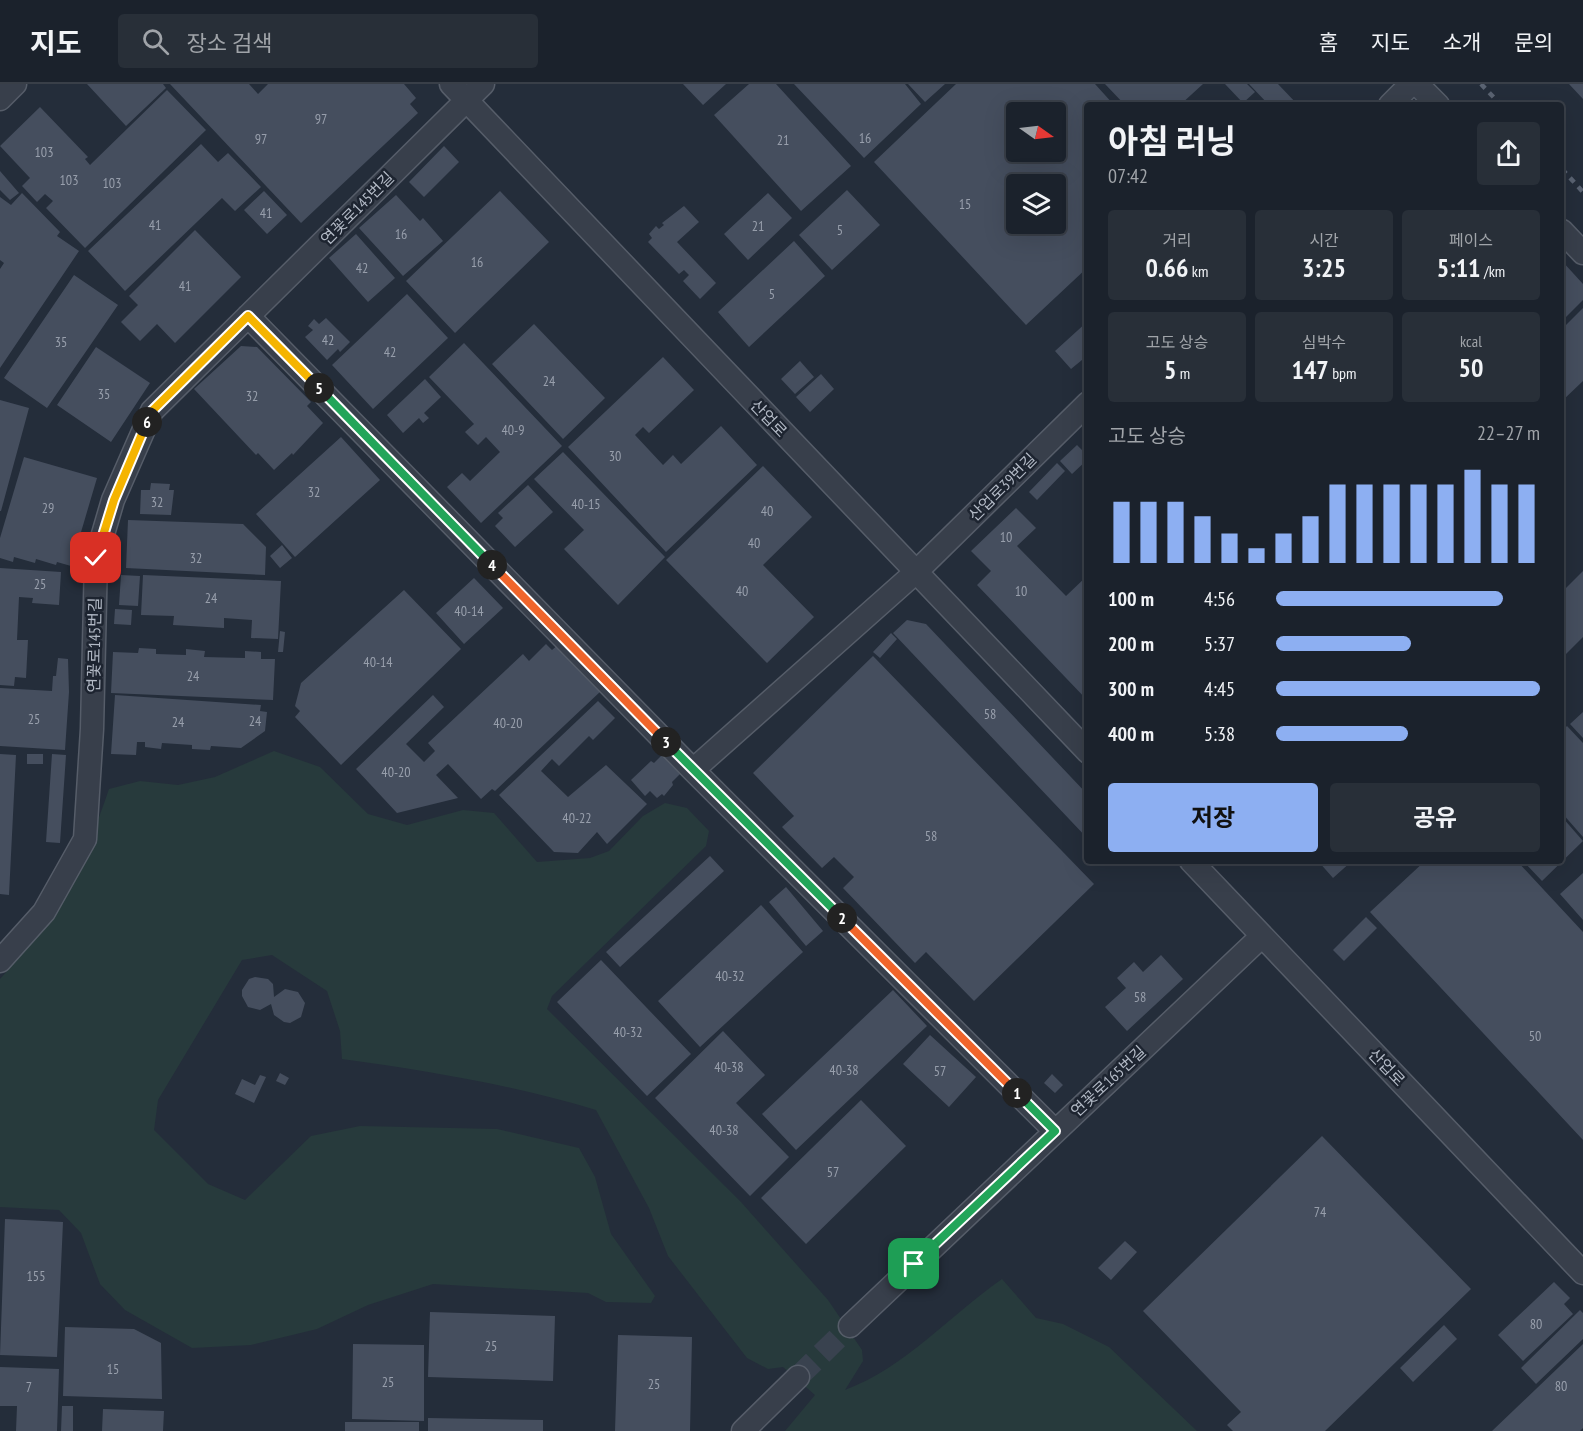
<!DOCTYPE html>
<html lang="ko">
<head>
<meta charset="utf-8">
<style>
	:root { --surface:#1b222c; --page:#282f38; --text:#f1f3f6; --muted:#a0a4a9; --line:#393f48; --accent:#8daff2 }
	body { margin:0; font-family:"PT Sans Narrow","Noto Sans KR",sans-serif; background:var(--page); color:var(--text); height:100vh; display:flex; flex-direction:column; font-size:22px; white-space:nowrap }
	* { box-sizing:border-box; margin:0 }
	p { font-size:20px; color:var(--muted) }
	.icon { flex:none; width:33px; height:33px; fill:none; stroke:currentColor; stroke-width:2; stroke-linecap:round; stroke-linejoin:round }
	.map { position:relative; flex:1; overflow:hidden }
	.sheet { position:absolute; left:1084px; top:18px; width:480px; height:762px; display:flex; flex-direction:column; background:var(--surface); border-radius:6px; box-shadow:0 6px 24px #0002,0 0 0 2px var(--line) }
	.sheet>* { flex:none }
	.needle { width:39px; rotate:104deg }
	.tools { position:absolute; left:1006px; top:18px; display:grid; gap:12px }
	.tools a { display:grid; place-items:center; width:60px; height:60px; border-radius:6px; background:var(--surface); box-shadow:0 6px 24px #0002,0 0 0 2px var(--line); font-size:30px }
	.pin { position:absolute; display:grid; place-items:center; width:51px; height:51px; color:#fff; margin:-26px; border-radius:12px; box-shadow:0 3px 9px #0006 }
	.km { position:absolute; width:30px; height:30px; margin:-15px; border-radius:50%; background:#222; color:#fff; font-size:16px; line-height:30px; text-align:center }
	.round { display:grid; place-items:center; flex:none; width:63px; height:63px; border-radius:6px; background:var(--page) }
	.overview { display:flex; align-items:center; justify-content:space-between; height:102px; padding:0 24px }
	h1 { font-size:33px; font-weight:700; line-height:45px }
	.metrics { display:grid; grid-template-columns:repeat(3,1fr); gap:9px; height:102px; padding:6px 24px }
	.metrics div { display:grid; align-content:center; border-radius:6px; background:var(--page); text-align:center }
	.metrics b { font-size:26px; font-weight:700 }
	.metrics small { font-size:16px; font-weight:400 }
	.metrics p { font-size:16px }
	.chart { height:168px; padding:12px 24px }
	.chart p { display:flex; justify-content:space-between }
	.chart svg { width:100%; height:108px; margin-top:6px; stroke:var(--accent); stroke-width:6 }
	.action { display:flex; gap:12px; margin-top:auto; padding:12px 24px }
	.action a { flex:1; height:69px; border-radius:6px; background:var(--accent); color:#111; font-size:24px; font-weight:700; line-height:69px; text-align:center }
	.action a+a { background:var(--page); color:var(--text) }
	ul { padding:0 24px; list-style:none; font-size:20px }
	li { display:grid; grid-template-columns:96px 72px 1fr; align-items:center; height:45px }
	li i { height:15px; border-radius:8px; background:var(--accent) }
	header { display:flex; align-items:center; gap:36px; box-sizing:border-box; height:84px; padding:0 30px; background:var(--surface); border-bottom:2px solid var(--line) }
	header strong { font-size:28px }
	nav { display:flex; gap:33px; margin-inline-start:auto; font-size:21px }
	.search { width:420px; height:54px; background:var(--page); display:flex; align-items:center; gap:15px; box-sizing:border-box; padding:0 21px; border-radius:6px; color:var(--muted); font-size:22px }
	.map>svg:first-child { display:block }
</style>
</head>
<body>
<header>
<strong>지도</strong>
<div class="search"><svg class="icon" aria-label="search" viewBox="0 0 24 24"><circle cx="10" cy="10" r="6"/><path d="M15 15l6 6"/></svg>장소 검색</div>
<nav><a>홈</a><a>지도</a><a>소개</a><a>문의</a></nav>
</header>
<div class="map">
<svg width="1583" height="1347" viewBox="0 0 1583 1347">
	<rect width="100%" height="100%" fill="#242d3a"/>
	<!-- green -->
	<path fill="#273a3c" d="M274,667L320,683L368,730L407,741L463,726L494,729L537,778L590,774L609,767L643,732L665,719L687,724L709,747L706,762L552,912L547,925L741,1118L828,1216L862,1266L863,1277L845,1306C906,1283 949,1232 1002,1195L1036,1234L1063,1240L1109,1263L1197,1347H785L815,1311L783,1283L768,1285L747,1274L668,1172L649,1124L596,1026C513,1001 429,987 342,975L340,947L327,907L272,871L242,876L158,1016L154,1046L208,1100L245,1116L311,1052L360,1042L497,1045L579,1064L595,1093L611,1150L655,1212L651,1219L606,1218L588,1209L433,1200L368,1221L317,1245L251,1261L192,1264L125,1226L100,1200L81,1149L59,1126L0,1123V895C56,835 83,782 109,705L140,697L178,701L215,693Z"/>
	<!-- building -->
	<path fill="#454e5e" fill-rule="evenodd" d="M87,0H163L166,4L126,42Z
		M170,0H249L258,10L268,0H404L416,14L410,20L418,29L301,139Z
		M683,0H726L703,21Z
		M749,0H776L851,82L801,127L714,31Z
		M794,0H905L921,20L864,74Z
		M908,0H945L925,18Z
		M956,0H1095L1114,21H1088V183L1026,241L874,78ZM1017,28H1056V68H1017ZM1017,100H1056V140H1017Z
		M1105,0H1203L1180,21H1125Z
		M1225,0H1247L1255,8L1243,19Z
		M1249,0H1278L1298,21H1269Z
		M1569,0H1583V15Z
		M167,6L206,46L85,164L46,124L53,117L45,110L37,118L22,102L30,94L0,62L40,23L88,73L85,75L90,81Z
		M201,60L218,78L228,69L261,103L235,127L222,114L125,207L88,167Z
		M444,62L459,78L424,113L409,98Z
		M0,87L19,109L10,116L0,106Z
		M847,106L880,141L832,186L799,151Z
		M264,107L287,131L267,150L244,126Z
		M500,107L549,158L455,249L406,197Z
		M22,109L60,148L57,152L79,167L0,284V185L4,179L0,176V113L11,121Z
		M768,109L792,134L748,176L724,150Z
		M396,111L420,137L423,134L443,157L403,192L359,144Z
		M684,122L699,138L677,158L716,199L700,215L683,197L689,191L684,186L679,190L648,158L652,154L649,150L656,142L659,145L664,141L662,139Z
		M195,146L241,193L175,259L157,240L140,257L121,238L138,221L129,212Z
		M356,150L395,194L368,218L329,174Z
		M794,157L825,192L749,263L718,228Z
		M1562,177L1583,200V216L1562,237Z
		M74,191L118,221L47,324L4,294Z
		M407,210L448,254L373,325L332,281Z
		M1583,224V297L1562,317V245Z
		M326,234L350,258L340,268L338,265L327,276L305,253L313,246L308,242L314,235L319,240Z
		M1088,237V271L1071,285L1055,267Z
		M534,240L605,314L563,355L492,280Z
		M464,259L562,362L481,439L447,403L462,389L470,397L500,368L486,353L478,361L465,348L474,340L429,293Z
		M241,262L257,263L311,318L307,322L323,339L293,371L292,369L274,386L258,369L256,371L194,305Z
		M96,263L150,299L111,358L57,321Z
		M663,273L694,306L649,349L643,343L635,351L663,381L673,371L681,380L721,342L757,381L666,468L568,363Z
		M800,277L814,293L795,310L781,295Z
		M821,290L834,305L810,328L796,313Z
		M425,295L441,313L424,329L429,334L423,339L419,334L403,349L387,331Z
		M0,316L29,324L1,427H0Z
		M341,353L380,396L295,473L256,430Z
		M1077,361L1088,372V375L1072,390L1060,377Z
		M563,368L665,473L618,521L564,465L584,446L534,395Z
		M24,373L97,394L71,482L57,478L56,481L36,475L35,479L14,473L13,478L0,474V454Z
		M1057,379L1065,387L1037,416L1029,408Z
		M763,382L812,433L763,481L814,533L767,579L666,476Z
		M151,399L170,400L169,406H174L171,431L140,430L141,406H150Z
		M528,401L553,428L515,463L495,442L503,434L498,429Z
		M1016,424L1036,444L1017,462L1066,512L1088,491V617L977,501L991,487L971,467Z
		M128,436L243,440L266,463L265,491L126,484Z
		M282,461L292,474L280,484L270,472Z
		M0,484L61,488L59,521L32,519L33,514L19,513L17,556H28L26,594L15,593L14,602L0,601Z
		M1583,487V553L1562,574V508Z
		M121,491L140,492L138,522L119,521Z
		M143,491L281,497L278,555L251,554L252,536L224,534V544L173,541L174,532L141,531Z
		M474,494L503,524L464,560L436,529Z
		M404,506L461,565L341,681L295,633L300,627L295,622L301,599Z
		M115,525L132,526L131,541L114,540Z
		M907,536L926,540L1088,711V755L893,549Z
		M280,547L285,548L283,568H278Z
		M891,549L897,555L880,574L873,568Z
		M546,560L552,566L559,560L602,606L495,707L492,705L481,715L448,680L436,691L458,714L397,729L356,685L433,611L444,623L406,660L424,678L435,667L428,659L523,570L529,577Z
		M139,564L156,565V570L186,571V565L205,567L204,573L245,574V567L261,568V575H275L273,616L111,609L113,568L138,569Z
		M873,572L1094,800L974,917L926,868L915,879L843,804L854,793L834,773L822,784L782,743L794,732L753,689Z
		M58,574L68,575L69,608L65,666L0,662V604L52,607L53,592H56Z
		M115,611L261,621L260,627L267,628L265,647L241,664L211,662L210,666L192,665V661L162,659L161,665L145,663V658H137L136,671L111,670Z
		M598,617L615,634L593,656L589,652L559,682L552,675L541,687L568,713L606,681L647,720L607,760L597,748L578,769L554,768L499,711Z
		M1583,628V654L1570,640Z
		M1567,642L1583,659V753L1562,729V647Z
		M0,670L16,671L9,811L0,810Z
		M27,670H43V680H27Z
		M52,670L66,671L60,759L46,758Z
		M662,671L680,690L672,698L673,701L664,712L662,710L657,714L650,707L645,712L631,696L651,677L654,679Z
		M1562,733L1583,757L1542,797L1523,777H1562Z
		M710,772L724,787L620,883L606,868Z
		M1318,777H1352L1333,794Z
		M1425,777H1517L1583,848V1056L1370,828Z
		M1583,789V836L1560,810Z
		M786,803L823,847L806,862L769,818Z
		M761,821L803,868L700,963L658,917Z
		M1366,833L1377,844L1344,877L1333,866Z
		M1161,871L1183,895L1127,947L1105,923L1126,904L1117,894L1134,878L1143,888Z
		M601,876L691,970L647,1012L557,918Z
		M255,893L268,895L273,900L274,913L285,905L298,908L305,919L301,933L290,939L284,938L274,931L271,920L260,926L248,923L242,912V906L249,895Z
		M893,906L927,942L796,1066L762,1030Z
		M723,947L765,991L736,1019L789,1073L750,1112L655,1014Z
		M930,951L976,993L949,1023L903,980Z
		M280,989L289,994L285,1001L276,997Z
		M1052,990L1063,1001L1055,1009L1044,999Z
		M260,991L266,993L254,1019L235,1010L242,995L255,1001Z
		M861,1016L906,1062L806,1160L761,1114Z
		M1322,1052L1471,1205L1325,1347H1233L1227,1341L1241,1328L1143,1227Z
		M5,1135L63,1138L57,1273L0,1271Z
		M1125,1157L1137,1168L1111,1196L1098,1184Z
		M1554,1198L1570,1214L1564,1220L1573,1230L1523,1277L1498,1251Z
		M1580,1226L1583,1229V1255L1536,1300L1521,1284Z
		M430,1228L555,1232L553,1297L428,1293Z
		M1444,1241L1457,1255L1413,1298L1400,1284Z
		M65,1243L134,1245L161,1259L162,1315L63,1312Z
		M618,1251L692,1253L690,1347H615Z
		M353,1260L424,1261V1337L352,1335Z
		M1583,1260V1344L1580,1347H1492Z
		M0,1283L59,1285L57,1347H16L17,1322H0Z
		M62,1322H73V1347H61Z
		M103,1325L164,1327L163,1347H102Z
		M428,1334L543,1336V1347H428Z
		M345,1338H419V1347H345Z"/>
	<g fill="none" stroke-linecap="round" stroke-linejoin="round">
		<!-- minor-tunnel -->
		<path stroke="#39424f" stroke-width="22" stroke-dasharray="22 11" stroke-linecap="butt" d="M798,1293L850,1242"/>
		<defs>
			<path id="minor" d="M451,0L1088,668
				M1417,0L1438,21
				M0,15L15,0
				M1390,21L1411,0
				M1562,147L1583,169
				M248,232L693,686L1055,1047
				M693,686L916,488L1088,319
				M1191,777L1583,1189
				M0,877L44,828L85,755L92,645L96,474L113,416L152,327L483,0
				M850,1242L1262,852
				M743,1347L798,1293"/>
		</defs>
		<!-- minor casing -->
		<use href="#minor" stroke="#565d69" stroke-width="25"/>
		<!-- minor -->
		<use href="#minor" stroke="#383f4b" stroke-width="22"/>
		<!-- rail -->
		<path stroke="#5a6372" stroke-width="4.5" stroke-dasharray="6 6" stroke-linecap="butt" d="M1481,0L1501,21
			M1562,85L1583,108"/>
	</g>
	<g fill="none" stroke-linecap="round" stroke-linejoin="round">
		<defs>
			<path id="split-1" d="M914,1180L1055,1047L1017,1009"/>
			<path id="split-2" d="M842,834L1017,1009"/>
			<path id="split-3" d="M666,658L842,834"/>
			<path id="split-4" d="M492,481L666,658"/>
			<path id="split-5" d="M319,304L492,481"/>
			<path id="split-6" d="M147,338L152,327L248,232L319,304"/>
			<path id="split-7" d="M96,474L114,416L147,338"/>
		</defs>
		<!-- split-1 casing -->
		<use href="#split-1" stroke="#fff" stroke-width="12"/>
		<!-- split-2 casing -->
		<use href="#split-2" stroke="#fff" stroke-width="12"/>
		<!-- split-3 casing -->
		<use href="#split-3" stroke="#fff" stroke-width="12"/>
		<!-- split-4 casing -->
		<use href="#split-4" stroke="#fff" stroke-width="12"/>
		<!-- split-5 casing -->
		<use href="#split-5" stroke="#fff" stroke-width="12"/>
		<!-- split-6 casing -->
		<use href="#split-6" stroke="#fff" stroke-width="12"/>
		<!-- split-7 casing -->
		<use href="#split-7" stroke="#fff" stroke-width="12"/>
		<!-- split-1 -->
		<use href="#split-1" stroke="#22a559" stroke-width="8"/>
		<!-- split-2 -->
		<use href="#split-2" stroke="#f0652b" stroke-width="8"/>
		<!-- split-3 -->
		<use href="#split-3" stroke="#22a559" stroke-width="8"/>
		<!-- split-4 -->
		<use href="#split-4" stroke="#f0652b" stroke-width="8"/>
		<!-- split-5 -->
		<use href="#split-5" stroke="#22a559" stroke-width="8"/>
		<!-- split-6 -->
		<use href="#split-6" stroke="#f5b400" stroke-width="8"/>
		<!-- split-7 -->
		<use href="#split-7" stroke="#f5b400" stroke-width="8"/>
	</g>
	<g text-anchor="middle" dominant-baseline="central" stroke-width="5" stroke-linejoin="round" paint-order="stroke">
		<!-- number labels -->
		<g font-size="14" fill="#989fac">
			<text x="321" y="35">97</text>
			<text x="865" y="54">16</text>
			<text x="261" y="55">97</text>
			<text x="783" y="56">21</text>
			<text x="44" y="68">103</text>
			<text x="69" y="96">103</text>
			<text x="112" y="99">103</text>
			<text x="965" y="120">15</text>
			<text x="266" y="129">41</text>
			<text x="155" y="141">41</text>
			<text x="758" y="142">21</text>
			<text x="840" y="146">5</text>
			<text x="401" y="150">16</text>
			<text x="477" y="178">16</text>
			<text x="362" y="184">42</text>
			<text x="185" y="202">41</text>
			<text x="772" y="210">5</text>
			<text x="328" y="256">42</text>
			<text x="61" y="258">35</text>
			<text x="390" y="268">42</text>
			<text x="549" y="297">24</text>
			<text x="104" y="310">35</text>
			<text x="252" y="312">32</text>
			<text x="513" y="346">40-9</text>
			<text x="615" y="372">30</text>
			<text x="314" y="408">32</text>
			<text x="157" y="418">32</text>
			<text x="586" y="420">40-15</text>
			<text x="48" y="424">29</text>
			<text x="767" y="427">40</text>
			<text x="1006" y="453">10</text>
			<text x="754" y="459">40</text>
			<text x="196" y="474">32</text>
			<text x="40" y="500">25</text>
			<text x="742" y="507">40</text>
			<text x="1021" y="507">10</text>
			<text x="211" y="514">24</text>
			<text x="469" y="527">40-14</text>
			<text x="378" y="578">40-14</text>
			<text x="193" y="592">24</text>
			<text x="990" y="630">58</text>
			<text x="34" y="635">25</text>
			<text x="255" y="637">24</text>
			<text x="178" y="638">24</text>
			<text x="508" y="639">40-20</text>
			<text x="396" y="688">40-20</text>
			<text x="577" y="734">40-22</text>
			<text x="931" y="752">58</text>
			<text x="730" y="892">40-32</text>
			<text x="1140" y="913">58</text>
			<text x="628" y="948">40-32</text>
			<text x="1535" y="952">50</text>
			<text x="729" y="983">40-38</text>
			<text x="844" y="986">40-38</text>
			<text x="940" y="987">57</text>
			<text x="724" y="1046">40-38</text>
			<text x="833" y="1088">57</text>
			<text x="1320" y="1128">74</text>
			<text x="36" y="1192">155</text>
			<text x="1536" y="1240">80</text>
			<text x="491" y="1262">25</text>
			<text x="113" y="1285">15</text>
			<text x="388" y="1298">25</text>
			<text x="654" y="1300">25</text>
			<text x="1561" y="1302">80</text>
			<text x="29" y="1303">7</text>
		</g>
		<!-- street labels -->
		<g font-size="16" fill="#b3bac6" stroke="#1d2430">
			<text transform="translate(357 124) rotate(-45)">연꽃로145번길</text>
			<text transform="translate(769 334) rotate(46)">산업로</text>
			<text transform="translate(1002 403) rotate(-45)">산업로39번길</text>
			<text transform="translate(94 561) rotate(-89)">연꽃로145번길</text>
			<text transform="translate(1387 983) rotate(46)">산업로</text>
			<text transform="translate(1108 997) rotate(-43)">연꽃로165번길</text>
		</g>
	</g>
</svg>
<div class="tools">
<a><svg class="needle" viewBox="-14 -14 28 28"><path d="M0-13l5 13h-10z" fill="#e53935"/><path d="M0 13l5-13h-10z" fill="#a0a4a9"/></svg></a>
<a><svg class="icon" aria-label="layers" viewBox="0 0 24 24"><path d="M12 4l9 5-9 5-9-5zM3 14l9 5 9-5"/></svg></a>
</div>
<div class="pin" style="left:914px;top:1180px;background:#1e9e55"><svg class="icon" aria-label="arrive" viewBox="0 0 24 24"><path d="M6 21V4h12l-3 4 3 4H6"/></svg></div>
<div class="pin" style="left:96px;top:474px;background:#d93025"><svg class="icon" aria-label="check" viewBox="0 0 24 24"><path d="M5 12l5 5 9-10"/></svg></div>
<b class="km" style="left:1017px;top:1009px">1</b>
<b class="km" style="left:842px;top:834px">2</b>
<b class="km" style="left:666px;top:658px">3</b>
<b class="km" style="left:492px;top:481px">4</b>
<b class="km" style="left:319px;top:304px">5</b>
<b class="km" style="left:147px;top:338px">6</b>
<section class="sheet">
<div class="overview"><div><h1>아침 러닝</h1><p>07:42</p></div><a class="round"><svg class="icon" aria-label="share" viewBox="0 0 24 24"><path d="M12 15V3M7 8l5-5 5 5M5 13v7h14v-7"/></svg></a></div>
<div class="metrics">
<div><p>거리</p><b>0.66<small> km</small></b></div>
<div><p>시간</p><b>3:25</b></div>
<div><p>페이스</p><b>5:11<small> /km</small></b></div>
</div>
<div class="metrics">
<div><p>고도 상승</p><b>5<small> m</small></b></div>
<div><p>심박수</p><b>147<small> bpm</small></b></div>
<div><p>kcal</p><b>50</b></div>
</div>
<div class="chart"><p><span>고도 상승</span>22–27 m</p>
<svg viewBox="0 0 160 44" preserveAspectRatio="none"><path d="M5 44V19M15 44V19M25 44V19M35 44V25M45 44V32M55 44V38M65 44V32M75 44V25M85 44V12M95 44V12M105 44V12M115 44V12M125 44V12M135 44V6M145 44V12M155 44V12"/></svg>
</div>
<ul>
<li><b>100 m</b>4:56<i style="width:86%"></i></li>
<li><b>200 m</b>5:37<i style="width:51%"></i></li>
<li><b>300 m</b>4:45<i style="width:100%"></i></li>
<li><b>400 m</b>5:38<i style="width:50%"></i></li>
</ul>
<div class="action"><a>저장</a><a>공유</a></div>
</section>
</div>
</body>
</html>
